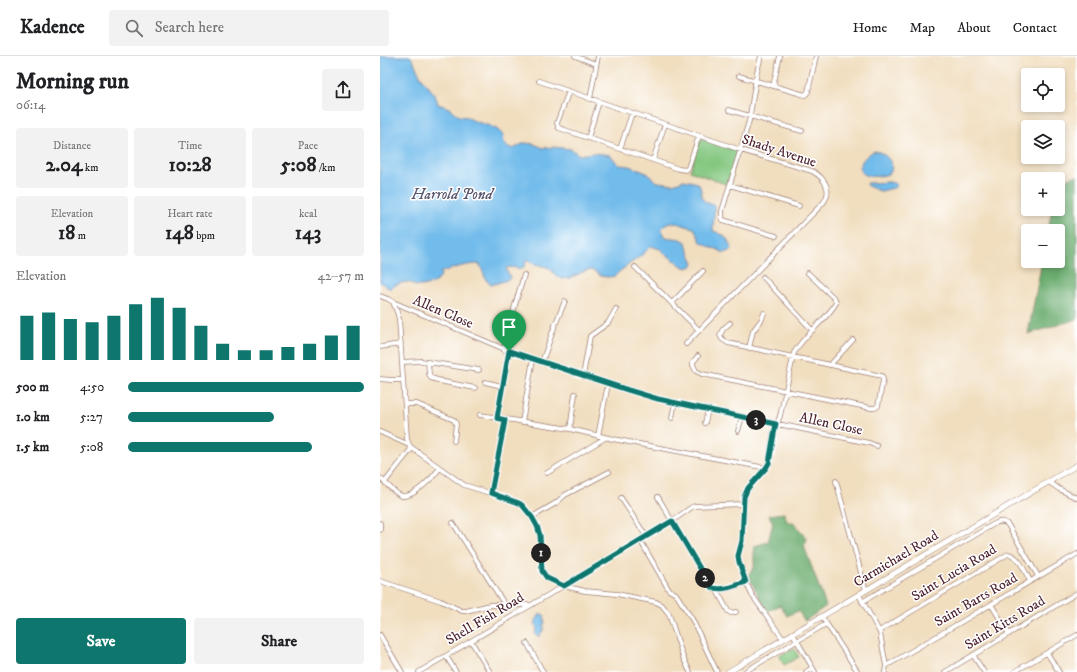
<!DOCTYPE html>
<html lang="en">
<head>
<meta charset="utf-8">
<style>
	:root { --surface:#fff; --page:#f2f2f2; --text:#202124; --muted:#757577; --line:#e0e0e0; --accent:#0f766e }
	body { margin:0; font-family:"IM FELL DW Pica",serif; background:var(--page); color:var(--text); height:100vh; display:flex; flex-direction:column; font-size:15px; white-space:nowrap }
	* { box-sizing:border-box; margin:0 }
	p { font-size:13px; color:var(--muted) }
	.icon { flex:none; width:22px; height:22px; fill:none; stroke:currentColor; stroke-width:2; stroke-linecap:round; stroke-linejoin:round }
	.map { position:relative; flex:1; overflow:hidden }
	.side { display:flex; flex-direction:column; background:var(--surface); width:380px }
	.side>* { flex:none }
	.controls { position:absolute; left:641px; top:12px; display:grid; gap:8px }
	.controls a { display:grid; place-items:center; width:44px; height:44px; border-radius:4px; background:var(--surface); box-shadow:0 2px 6px #0003; font-size:20px }
	.pin { position:absolute; display:grid; place-items:center; width:34px; height:34px; color:#fff; margin:-41px -17px; border-radius:50% 50% 50% 0; rotate:-45deg; box-shadow:0 0 4px #0007 }
	.pin .icon { rotate:45deg }
	.km { position:absolute; width:20px; height:20px; margin:-10px; border-radius:50%; background:#222; color:#fff; font-size:11px; line-height:20px; text-align:center }
	.round { display:grid; place-items:center; flex:none; width:42px; height:42px; border-radius:4px; background:var(--page) }
	.summary { display:flex; align-items:center; justify-content:space-between; height:68px; padding:0 16px }
	h1 { font-size:22px; font-weight:800; line-height:30px }
	.metrics { display:grid; grid-template-columns:repeat(3,1fr); gap:6px; height:68px; padding:4px 16px }
	.metrics div { display:grid; align-content:center; border-radius:4px; background:var(--page); text-align:center }
	.metrics b { font-size:20px; font-weight:800 }
	.metrics small { font-size:11px; font-weight:400 }
	.metrics p { font-size:11px }
	.chart { height:112px; padding:8px 16px }
	.chart p { display:flex; justify-content:space-between }
	.chart svg { width:100%; height:72px; margin-top:4px; stroke:var(--accent); stroke-width:6 }
	.primary-button { display:flex; gap:8px; margin-top:auto; padding:8px 16px }
	.primary-button a { flex:1; height:46px; border-radius:4px; background:var(--accent); color:#fff; font-size:16px; font-weight:800; line-height:46px; text-align:center }
	.primary-button a+a { background:var(--page); color:var(--text) }
	ul { padding:0 16px; list-style:none; font-size:13px }
	li { display:grid; grid-template-columns:64px 48px 1fr; align-items:center; height:30px }
	li i { height:10px; border-radius:5px; background:var(--accent) }
	header { display:flex; align-items:center; gap:24px; box-sizing:border-box; height:56px; padding:0 20px; background:var(--surface); border-bottom:1px solid var(--line) }
	header strong { font-size:19px }
	nav { display:flex; gap:22px; margin-inline-start:auto; font-size:14px }
	.search { width:280px; height:36px; background:var(--page); display:flex; align-items:center; gap:10px; box-sizing:border-box; padding:0 14px; border-radius:4px; color:var(--muted); font-size:15px }
	main { display:flex; flex:1; min-height:0 }
	.map>svg:first-child { display:block }
</style>
</head>
<body>
<header>
<strong>Kadence</strong>
<div class="search"><svg class="icon" aria-label="search" viewBox="0 0 24 24"><circle cx="10" cy="10" r="6"/><path d="M15 15l6 6"/></svg>Search here</div>
<nav><a>Home</a><a>Map</a><a>About</a><a>Contact</a></nav>
</header>
<main>
<section class="side">
<div class="summary"><div><h1>Morning run</h1><p>06:14</p></div><a class="round"><svg class="icon" aria-label="share" viewBox="0 0 24 24"><path d="M12 15V3M7 8l5-5 5 5M5 13v7h14v-7"/></svg></a></div>
<div class="metrics">
<div><p>Distance</p><b>2.04<small> km</small></b></div>
<div><p>Time</p><b>10:28</b></div>
<div><p>Pace</p><b>5:08<small> /km</small></b></div>
</div>
<div class="metrics">
<div><p>Elevation</p><b>18<small> m</small></b></div>
<div><p>Heart rate</p><b>148<small> bpm</small></b></div>
<div><p>kcal</p><b>143</b></div>
</div>
<div class="chart"><p><span>Elevation</span>42–57 m</p>
<svg viewBox="0 0 160 44" preserveAspectRatio="none"><path d="M5 44V17M15 44V15M25 44V19M35 44V21M45 44V17M55 44V10M65 44V6M75 44V12M85 44V23M95 44V34M105 44V38M115 44V38M125 44V36M135 44V34M145 44V29M155 44V23"/></svg>
</div>
<ul>
<li><b>500 m</b>4:50<i style="width:100%"></i></li>
<li><b>1.0 km</b>5:27<i style="width:62%"></i></li>
<li><b>1.5 km</b>5:08<i style="width:78%"></i></li>
</ul>
<div class="primary-button"><a>Save</a><a>Share</a></div>
</section>
<div class="map">
<svg width="697" height="616" viewBox="0 0 697 616">
	<rect width="100%" height="100%" fill="#fff"/>
	<filter id="ink" filterUnits="userSpaceOnUse"><feTurbulence type="fractalNoise" baseFrequency=".025" numOctaves="2"/><feDisplacementMap in="SourceGraphic" scale="8" xChannelSelector="R" yChannelSelector="G"/><feConvolveMatrix kernelMatrix="1 2 1 2 8 2 1 2 1" color-interpolation-filters="sRGB"/></filter>
	<filter id="wash" filterUnits="userSpaceOnUse"><feTurbulence type="fractalNoise" baseFrequency=".012" numOctaves="4" result="noise"/><feDisplacementMap in="SourceGraphic" scale="16" xChannelSelector="R" yChannelSelector="G"/><feGaussianBlur stdDeviation="0.9" result="paint"/><feColorMatrix in="noise" values="0 0 0 0 0 0 0 0 0 0 0 0 0 0 0 0 0 1.4 0 .05"/><feComposite in="paint" operator="in"/></filter>
	<g filter="url(#wash)">
		<rect width="100%" height="100%" fill="#f1debf"/>
		<!-- green -->
		<path fill="#84c780" stroke="#677356" d="M320,82L358,95L348,129L310,115Z
			M414,592L419,601L404,609L399,600Z"/>
		<!-- forest -->
		<path fill="#6bac6e" stroke="#5a664c" d="M697,119V263L648,278L662,205H678V175H668L672,153H678V133L684,125Z
			M404,457L407,465L415,468L427,483L424,490L446,550L425,565L418,555L407,560L400,549L387,556L368,519L374,512V490L388,486L393,467L389,459Z"/>
		<!-- water -->
		<path fill="#72bceb" stroke="#5e6e8b" d="M0,0H30C35,5 36,13 40,19C46,31 55,34 58,48L69,52L79,60L87,61L94,65L110,70L118,74L123,79L124,87L127,90L133,93L144,87L154,88L163,92L173,91L191,93L199,99L212,97L223,98L230,99L239,109L249,110L269,118L274,124L278,126L293,128L304,124L318,127C325,138 316,145 334,149C335,158 333,166 333,175C342,177 349,183 352,192L349,195L344,197L337,193L332,192L321,186L314,172C301,170 292,161 281,173L284,180C292,184 298,180 306,186C307,195 312,200 314,208L312,210L306,212L302,210L292,202L285,198L280,193L271,190L263,198L240,215L235,220L228,221L221,220L216,216L211,214L205,215L190,222L182,223L175,219L172,214L167,211L154,208L147,203L145,209L142,213L131,211L126,212L128,218L131,220L129,223L124,225L114,228H111L106,224L100,208C85,208 75,212 61,216C61,218 61,221 60,222C57,227 42,231 36,230C33,229 31,226 28,226C22,226 14,229 10,233L0,226Z
			M495,95C504,96 516,107 510,117C504,120 492,122 485,119C473,112 486,98 495,95Z
			M510,126L516,128V130L514,132C512,132 503,135 501,135C499,135 487,130 486,129L487,127H489Z
			M160,558H162L165,560L164,563L165,567L163,570L164,571V574L161,577L159,581L155,578L157,572L155,566Z"/>
	</g>
	<g filter="url(#ink)">
		<g fill="none" stroke-linecap="round" stroke-linejoin="round">
			<defs>
				<path id="minor" d="M195,0L216,8
					M381,0L377,16L369,65L342,155V161L343,164L396,180
					M359,20L425,39L428,36L436,0
					M159,25L361,94L432,115C445,122 453,135 443,147L306,288
					M393,30L400,0
					M189,35L177,67L178,71L179,72L299,113L306,114L308,112L319,80
					M210,43L218,0
					M349,54L422,75
					M208,82L219,46
					M240,93L252,57
					M273,104L285,68
					M350,129L419,150
					M255,211L319,274
					M383,221L432,274
					M0,240L8,243L13,246L129,295L248,334L278,343L489,387L497,390
					M13,246L17,256L19,263L27,383L29,389L32,392L84,429L132,444L142,449L155,466L158,473L160,482L162,513L167,522L184,530L205,535L237,538L276,546L282,549L289,558L303,601L310,616
					M292,247L323,215
					M0,291L21,288
					M369,292L373,275L382,263L384,257
					M124,294L135,249L144,219
					M318,300L313,306V309L316,315L322,318L491,352H495L498,350L503,324L502,320L348,287L342,283L340,279L343,273L350,267
					M22,306L41,305L99,314
					M48,306L49,318L51,322L64,326L95,332
					M162,306L175,269L185,245
					M450,309L473,284
					M203,320L210,280L228,267L236,253
					M0,323L11,324H23
					M105,326L122,330
					M25,348H37L74,364L76,368L74,385
					M100,359L190,373L233,383L386,412
					M117,362L129,295
					M292,362L295,346
					M142,366L153,303
					M325,367L328,353
					M190,373L195,338
					M358,375L362,361
					M0,376L29,389
					M218,380L228,328
					M167,417L225,382
					M0,422C6,427 16,439 22,440C34,442 54,420 60,412
					M456,425L486,535
					M5,426L32,392
					M669,426L679,433L697,442
					M111,437L125,364
					M278,441L329,529C339,538 355,530 366,526
					M241,442L266,480
					M152,461L176,447L185,439L229,416
					M0,467V474
					M73,467L125,549
					M260,484L289,534L296,538L312,563L337,616
					M0,525L61,545L82,555H86L110,549H149
					M336,533L348,555L351,557L356,556
					M479,539L500,577L506,610L505,616
					M482,546L614,468C619,465 624,464 628,469L658,520
					M611,548L629,578
					M442,561L478,616
					M499,575L628,498C639,499 645,516 650,525
					M413,578L435,616
					M0,579L22,616
					M403,583L372,539L366,526L359,506L358,500L362,485L365,438L372,427L386,412L389,407L393,378L400,360L414,297C424,278 445,266 456,247L455,243L428,217
					M91,585L110,616
					M147,587L163,616
					M667,597L679,616
					M593,599L604,616
					M66,600L76,616
					M506,610L697,498
					M39,616L292,465L312,451L315,450L364,448
					M364,616L446,568
					M426,616L432,612
					M565,616L697,537
					M634,616L697,579"/>
				<path id="major" d="M348,616L697,409"/>
			</defs>
			<!-- minor casing -->
			<use href="#minor" stroke="#9e7e75" stroke-width="5.5"/>
			<!-- major casing -->
			<use href="#major" stroke="#9e7e75" stroke-width="6"/>
			<!-- minor -->
			<use href="#minor" stroke="#fff" stroke-width="4"/>
			<!-- major -->
			<use href="#major" stroke="#fff" stroke-width="5"/>
		</g>
	</g>
	<g fill="none" stroke-linecap="round" stroke-linejoin="round" filter="url(#ink)">
		<defs>
			<path id="route" d="M129,295L248,334L278,343L396,368L394,378L389,407L386,412L368,432L364,441L362,485L358,500L359,506L366,526C356,529 342,536 331,531L292,465L184,530L167,522L162,515L160,479L157,470L152,461L142,449L139,447L111,437L124,370L125,364L117,362Z"/>
		</defs>
		<!-- route casing -->
		<use href="#route" stroke="#fff" stroke-width="8"/>
		<!-- route -->
		<use href="#route" stroke="#0f766e" stroke-width="5"/>
	</g>
	<g text-anchor="middle" dominant-baseline="central" stroke-width="3" stroke-linejoin="round" paint-order="stroke">
		<!-- street labels -->
		<g font-size="14" fill="#4a1f2b" stroke="#fff">
			<text transform="translate(399 95) rotate(18)">Shady Avenue</text>
			<text transform="translate(63 256) rotate(23)">Allen Close</text>
			<text transform="translate(451 368) rotate(12)">Allen Close</text>
			<text transform="translate(516 503) rotate(-31)">Carmichael Road</text>
			<text transform="translate(574 517) rotate(-31)">Saint Lucia Road</text>
			<text transform="translate(596 544) rotate(-30)">Saint Barts Road</text>
			<text transform="translate(105 563) rotate(-31)">Shell Fish Road</text>
			<text transform="translate(625 567) rotate(-31)">Saint Kitts Road</text>
		</g>
		<!-- water labels -->
		<g font-size="15" font-style="italic" fill="#58566e" stroke="#fff">
			<text x="72" y="138">Harrold Pond</text>
		</g>
	</g>
</svg>
<div class="controls">
<a><svg class="icon" aria-label="locate" viewBox="0 0 24 24"><circle cx="12" cy="12" r="6"/><path d="M12 2v4M12 18v4M2 12h4M18 12h4"/></svg></a>
<a><svg class="icon" aria-label="layers" viewBox="0 0 24 24"><path d="M12 4l9 5-9 5-9-5zM3 14l9 5 9-5"/></svg></a>
<a>+</a>
<a>−</a>
</div>
<div class="pin" style="left:129px;top:295px;background:#1e9e55"><svg class="icon" aria-label="arrive" viewBox="0 0 24 24"><path d="M6 21V4h12l-3 4 3 4H6"/></svg></div>
<b class="km" style="left:161px;top:497px">1</b>
<b class="km" style="left:325px;top:522px">2</b>
<b class="km" style="left:376px;top:364px">3</b>
</div>
</main>
</body>
</html>
